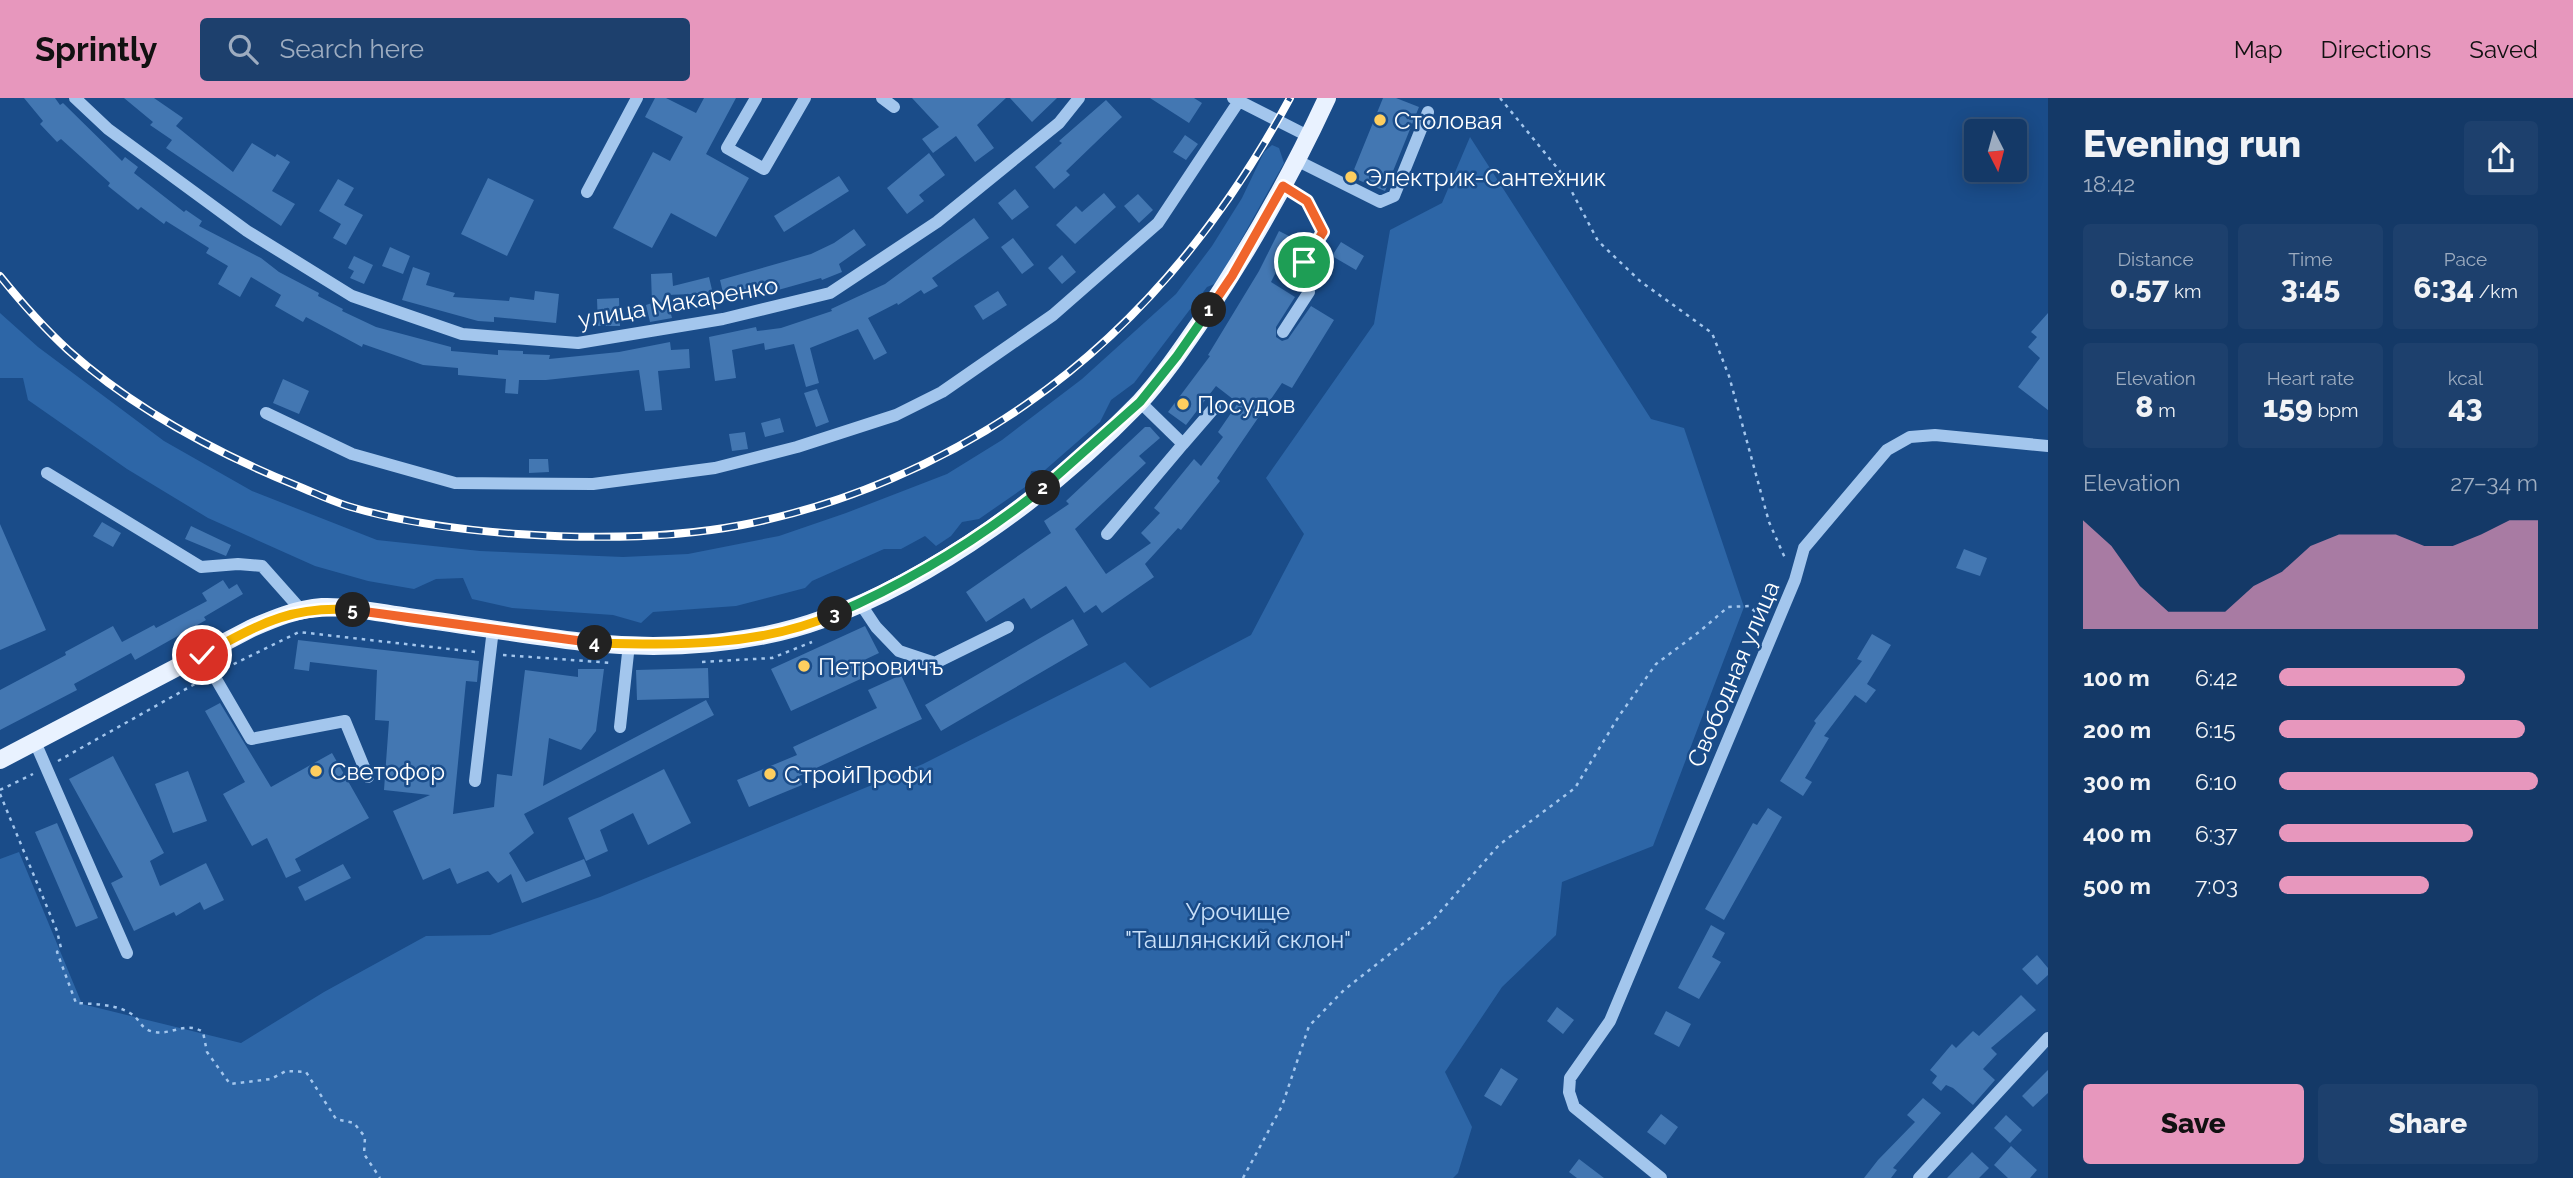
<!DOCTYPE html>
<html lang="en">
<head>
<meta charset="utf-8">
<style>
	:root { --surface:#143967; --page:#1d406d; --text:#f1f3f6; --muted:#9dacc0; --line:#33537b; --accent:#e797bd }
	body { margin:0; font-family:Raleway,sans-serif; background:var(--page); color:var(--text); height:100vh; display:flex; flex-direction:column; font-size:26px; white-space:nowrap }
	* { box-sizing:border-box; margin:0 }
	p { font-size:23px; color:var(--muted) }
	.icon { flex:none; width:38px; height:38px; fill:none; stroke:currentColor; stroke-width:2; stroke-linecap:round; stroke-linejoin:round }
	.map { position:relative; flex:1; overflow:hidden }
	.drawer { display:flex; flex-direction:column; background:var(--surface); width:525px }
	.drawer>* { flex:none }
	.needle { width:46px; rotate:174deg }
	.controls { position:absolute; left:1964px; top:21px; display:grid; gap:14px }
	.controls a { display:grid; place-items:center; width:63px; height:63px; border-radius:7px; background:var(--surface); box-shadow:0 4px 18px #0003,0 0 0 2px var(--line); font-size:35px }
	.pin { position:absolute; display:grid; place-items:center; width:60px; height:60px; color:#fff; margin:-30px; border:4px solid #fff; border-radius:50%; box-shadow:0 2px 7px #0007 }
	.km { position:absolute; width:35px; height:35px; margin:-18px; border-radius:50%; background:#222; color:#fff; font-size:19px; line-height:35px; text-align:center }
	.round { display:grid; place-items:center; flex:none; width:74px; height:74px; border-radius:7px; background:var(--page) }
	.overview { display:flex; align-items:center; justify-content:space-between; height:119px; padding:0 35px }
	h1 { font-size:38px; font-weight:800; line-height:52px }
	.stats { display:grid; grid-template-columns:repeat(3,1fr); gap:10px; height:119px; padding:7px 35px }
	.stats div { display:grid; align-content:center; border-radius:7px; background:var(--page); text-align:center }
	.stats b { font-size:30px; font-weight:800 }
	.stats small { font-size:19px; font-weight:400 }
	.stats p { font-size:19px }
	.chart { height:196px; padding:14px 35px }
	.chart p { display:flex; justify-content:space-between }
	.chart svg { width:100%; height:126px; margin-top:7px; fill:var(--accent); opacity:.7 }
	.cta { display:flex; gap:14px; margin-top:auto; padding:14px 35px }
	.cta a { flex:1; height:80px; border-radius:7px; background:var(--accent); color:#111; font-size:28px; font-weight:800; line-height:80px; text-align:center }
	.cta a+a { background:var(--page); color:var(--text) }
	ul { padding:0 35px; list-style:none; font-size:23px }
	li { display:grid; grid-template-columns:112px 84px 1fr; align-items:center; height:52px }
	li i { height:18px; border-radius:9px; background:var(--accent) }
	header { display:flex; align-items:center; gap:42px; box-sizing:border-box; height:98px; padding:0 35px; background:var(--accent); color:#111 }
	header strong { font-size:33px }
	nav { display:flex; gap:38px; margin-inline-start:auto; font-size:24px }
	.search { width:490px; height:63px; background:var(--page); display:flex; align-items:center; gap:18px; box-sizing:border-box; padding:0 24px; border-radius:7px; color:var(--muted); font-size:26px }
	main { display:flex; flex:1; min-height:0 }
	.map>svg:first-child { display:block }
</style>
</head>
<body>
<header>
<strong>Sprintly</strong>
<div class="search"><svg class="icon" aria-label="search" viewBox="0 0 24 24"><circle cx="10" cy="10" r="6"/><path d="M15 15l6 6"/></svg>Search here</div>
<nav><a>Map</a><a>Directions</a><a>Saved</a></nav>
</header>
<main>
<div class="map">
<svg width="2048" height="1080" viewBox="0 0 2048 1080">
	<rect width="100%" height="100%" fill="#1a4c89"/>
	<!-- green -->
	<path fill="#2d66a7" d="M1470,39L1651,321L1684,330L1744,509L1653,748L1562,784L1556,837L1502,889L1445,974L1472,1029L1458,1075L1453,1080H0V761L19,754L82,906L241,945L324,894L426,838L490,837L600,799L923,666L1125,564L1150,590L1251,537L1304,436L1266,380L1374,226L1390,132L1442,105Z
		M1272,47L1279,50L1284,65L1217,185L1207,189L1134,285L1111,302L1100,324L1045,372L1031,373L1028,387L979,421L962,424L951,438L936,448L925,438L901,451H884L812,483L805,490L736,508L653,514L641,525L613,517L512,510L472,501L463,480L436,481L414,491L368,483L315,468L208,420L127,371L28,302L23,280H0V215L38,249L164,343L252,393L377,442L480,453L623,459L688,456L779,438L846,415L947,376L1002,342L1082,281L1176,196L1212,148L1242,100L1264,54Z"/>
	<!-- building -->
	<path fill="#4377b2" d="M24,0H55L60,7L63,5L122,63L125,59L138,69L134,75L184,114L186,112L202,123L199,128L261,160L279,174L319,195L318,198L343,211L342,213L376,229L451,249V253L498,257V252L523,253V256L550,257L549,261L619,254L670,244L671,252L689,251L690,270L658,273L662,312L645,313L639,272L546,282H519L518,296L505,295L506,281L458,277V270L423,267L363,246L362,249L306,219L303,224L275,208L281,197L251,179L240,199L218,186L228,168L206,155L209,150L166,123L164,126L141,109L138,112L108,88L110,85L61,41L57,44L40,26L43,23Z
		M124,0H154L183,20L176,28L233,74L252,45L275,59L277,56L290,64L272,93L295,106L281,128L166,50L172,42L150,27L153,24Z
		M655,0H666L696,15L704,0H736L706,56L749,80L716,139L671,115L652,150L613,130L653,54L670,63L683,39L645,19Z
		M912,0H1006L977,27L994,50L975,64L956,38L933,55L922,41L939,29Z
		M1010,0H1057L1032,24Z
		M1150,0H1194L1202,5L1189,25Z
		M1383,0H1396L1419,9L1385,93L1351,79Z
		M1106,2L1122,19L1066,73L1070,77L1054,91L1035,69L1062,45L1059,43Z
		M1185,37L1198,46L1186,62L1173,54Z
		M929,55L945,77L919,97L924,103L907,116L887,90Z
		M839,78L849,93L784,134L774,118Z
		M488,80L534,102L507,158L461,136Z
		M338,81L354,90L344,107L363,117L346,147L333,140L341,126L319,113Z
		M1015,91L1029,109L1012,122L998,105Z
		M1104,95L1116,109L1075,146L1056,127L1076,108L1082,114Z
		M1138,96L1153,112L1139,125L1124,108Z
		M974,120L989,140L932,180L938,188L924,196L921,192L898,207L897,205L868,220L887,255L874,262L858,231L810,250L819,285L806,289L794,246L765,252L764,245L732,252L736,280L715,283L709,239L756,229L757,233L781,230L832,213L831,211L885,186Z
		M854,131L866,147L839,166L842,174L822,182L821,180L757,198L755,191L724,199L720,182L811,156L834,145Z
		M1279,133L1293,140L1271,184L1295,199L1276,229V239L1282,243L1288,241L1311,208L1334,222L1292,290L1282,285L1217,380L1220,383L1181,432L1178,430L1145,466L1154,479L1102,515L1096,507L1084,515L1066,488L1031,511L1024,500L986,524L966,494L1051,435L1044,423L1069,406L1066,403L1145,329H1150L1160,340L1139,358L1146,365L1075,431L1106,476L1151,445L1141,435L1160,415L1154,410L1194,361L1201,368L1223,339L1218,334L1238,305L1216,288L1186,327L1168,314L1210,258L1208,257L1259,173Z
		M1013,140L1034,167L1022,176L1001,149Z
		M1341,144L1364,158L1356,172L1332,158Z
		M390,149L410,158L403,176L382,168Z
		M1062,157L1076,174L1062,186L1048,170Z
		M354,158L373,167L364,186L350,180L354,173L348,170Z
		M413,169L430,175L426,187L455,195L453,199L509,203L510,199L534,202L535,193L559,196L556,225L494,219V224L478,223L402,202Z
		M672,175L673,188L709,179L713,196L694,200L693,196L666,197L672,220L650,224L646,207L652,205L651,176Z
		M998,193L1007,207L983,222L974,208Z
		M619,200L620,228H598L597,201Z
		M2048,215V312L2018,289L2040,260L2028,249L2037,239L2031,234Z
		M283,281L309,293L299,316L273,305Z
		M817,291L829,324L816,329L804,295Z
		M780,320L784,334L765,339L761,325Z
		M745,334L748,351L732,353L729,336Z
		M529,361H548L549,374L529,375Z
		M102,424L121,435L113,449L93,438Z
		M0,426L46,532L0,552Z
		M191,428L231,447L226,458L185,441Z
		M1964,451L1987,460L1980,478L1956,470Z
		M223,482L229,491L237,486L243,496L204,519L206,522L135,562L131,555L74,586L77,592L0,632V592L66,557L65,554L113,528L122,544L154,527L156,530L207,503L202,495Z
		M1073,521L1088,547L941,633L925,607Z
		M865,528L879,555L860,564L867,578L791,613L771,571Z
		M1872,536L1891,547L1867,586L1876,592L1866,605L1855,597L1824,638L1829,640L1805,680L1812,684L1803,698L1780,683L1816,625L1814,623L1862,563L1857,561Z
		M298,542L479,563L477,584L466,583L453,716L494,709L497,676L512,678L525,572L578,579V571H604L596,633L581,652L549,640L543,688L706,602L714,617L524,716L534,735L509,755L526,784L584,761L591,778L522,805L511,776L498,785L488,773L457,786L450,770L423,782L393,713L430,697L384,692L389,623L375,622L377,572L310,564L309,573L294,571Z
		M708,570L709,600L637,602L636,572Z
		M901,577L922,621L799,678L802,687L749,709L737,682L797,657L793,649L877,610L868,592Z
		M220,605L271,689L332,655L369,720L295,761L301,773L286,780L267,740L252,748L223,696L245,684L205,613Z
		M113,658L164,755L150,763L160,788L206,765L224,802L204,812L200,804L176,818L174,814L134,833L111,785L123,779L69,681Z
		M664,671L691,725L648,747L633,715L600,732L608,753L586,763L568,720Z
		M188,673L207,723L173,735L155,686Z
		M1768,710L1782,719L1724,822L1705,811L1753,725L1757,727Z
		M57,725L98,820L76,829L35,734Z
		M343,766L351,780L305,803L298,789Z
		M1711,827L1725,835L1712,859L1721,864L1699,901L1678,890Z
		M2037,857L2048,870V877L2037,887L2022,871Z
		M2021,897L2036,912L1991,950L1997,956L1983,971L1995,982L1973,1007L1953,990L1946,987L1941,993L1932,985L1937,978L1930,972L1952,946L1956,950L1973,933L1979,938Z
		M1557,909L1574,922L1563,936L1547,923Z
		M1666,913L1691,926L1679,949L1654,936Z
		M1501,970L1518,981L1501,1008L1484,998Z
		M2048,972V995L2033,1009L2022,998Z
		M1923,1000L1941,1015L1893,1070L1897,1072L1891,1080H1864L1878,1062L1915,1024L1907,1017Z
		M1661,1016L1678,1029L1665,1047L1647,1034Z
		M2006,1017L2022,1032L2010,1045L1994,1030Z
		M2011,1048L2037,1072L2030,1080H2008L1994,1067Z
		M1972,1054L1989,1070L1979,1080H1947Z
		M1579,1061L1604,1080H1577L1569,1074Z"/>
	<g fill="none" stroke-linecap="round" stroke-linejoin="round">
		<!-- path -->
		<path stroke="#a3c6ed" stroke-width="2.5" stroke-dasharray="3.5 5" stroke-linecap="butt" d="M1500,0L1563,77L1598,143L1640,183L1712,235L1729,278L1769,424L1785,460
			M503,557L612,565
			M702,564L772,560L812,544
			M226,570L299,534L476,554
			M58,663L202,582
			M0,692L33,676
			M0,696L57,833L61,850L57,854L76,905C93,906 115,906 130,915C141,921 140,932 155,934C172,937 186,923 203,934L207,954L230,986L271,981L286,973L306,974L336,1021L354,1025L365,1039L364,1056L380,1080
			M1243,1080L1282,1008L1309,928L1344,892L1433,822L1499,747L1575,690L1619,618L1656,566L1699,534L1728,509L1749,508L1763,521"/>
		<!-- minor -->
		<path stroke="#a3c6ed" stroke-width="12" d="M75,0L108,31L247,133L352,198L462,236L578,245L723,221L830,195L937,124L1059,25L1079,0
			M756,0L727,50L764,71L805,0
			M882,0L894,9
			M1233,0L1308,38
			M1296,62L1380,104L1394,98L1428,14
			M587,94L637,0
			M1283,234L1309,194L1304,164L1323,134L1307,103L1283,88
			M1140,304L1183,346L1215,309
			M266,315L352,356L455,385L593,386L715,370L797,349L896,317L942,294L1053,217L1158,125L1239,3
			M47,375L201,469L238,466L262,468L302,513
			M1107,436L1183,346
			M860,505L876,529L899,553L935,565L1008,529
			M202,557L251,641L345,623L368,679
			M620,629L629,546
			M35,644L127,855
			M475,683L493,531
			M1661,1080L1574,1009L1569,994L1570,980L1610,923L1795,482L1804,450L1887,352L1910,339L1935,337L2048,348
			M1919,1080L2048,940"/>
		<!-- major -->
		<path stroke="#e9f2ff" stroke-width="18" d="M0,662L252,530C275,520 297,511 322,509C350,508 380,515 408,519C469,527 531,538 592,545C667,552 752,547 823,521C935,481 1056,391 1139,305C1163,279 1183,249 1203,220C1250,150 1292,76 1327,0"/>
		<defs>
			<path id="rail" d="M0,178C21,204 44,230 68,252C134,311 218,356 300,389C317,396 334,404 351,409C405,425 462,432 518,436C593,441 668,441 742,427C841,408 942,365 1025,307C1139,228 1224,122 1290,0"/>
		</defs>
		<!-- rail casing -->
		<use href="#rail" stroke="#fff" stroke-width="8"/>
		<!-- rail -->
		<use href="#rail" stroke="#1a4c89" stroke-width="5" stroke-dasharray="16" stroke-linecap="butt"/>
	</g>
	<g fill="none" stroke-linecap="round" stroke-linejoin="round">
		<defs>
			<path id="split-1" d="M1209,212L1232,178L1283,88L1307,103L1323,134L1304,164"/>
			<path id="split-2" d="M1043,390L1140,304L1177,258L1209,212"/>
			<path id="split-3" d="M835,516C911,483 979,441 1043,390"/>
			<path id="split-4" d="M595,545C676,547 760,549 835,516"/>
			<path id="split-5" d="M353,512L595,545"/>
			<path id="split-6" d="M202,557C257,528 289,507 353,512"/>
		</defs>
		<!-- split-1 casing -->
		<use href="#split-1" stroke="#fff" stroke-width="14"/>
		<!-- split-2 casing -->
		<use href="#split-2" stroke="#fff" stroke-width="14"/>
		<!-- split-3 casing -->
		<use href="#split-3" stroke="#fff" stroke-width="14"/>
		<!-- split-4 casing -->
		<use href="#split-4" stroke="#fff" stroke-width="14"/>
		<!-- split-5 casing -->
		<use href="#split-5" stroke="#fff" stroke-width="14"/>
		<!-- split-6 casing -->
		<use href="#split-6" stroke="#fff" stroke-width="14"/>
		<!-- split-1 -->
		<use href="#split-1" stroke="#f0652b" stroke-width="9"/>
		<!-- split-2 -->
		<use href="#split-2" stroke="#22a559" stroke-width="9"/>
		<!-- split-3 -->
		<use href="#split-3" stroke="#22a559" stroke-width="9"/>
		<!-- split-4 -->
		<use href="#split-4" stroke="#f5b400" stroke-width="9"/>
		<!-- split-5 -->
		<use href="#split-5" stroke="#f0652b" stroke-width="9"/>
		<!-- split-6 -->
		<use href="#split-6" stroke="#f5b400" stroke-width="9"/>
	</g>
	<!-- markers -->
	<g fill="#fece5f" stroke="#1a4c89" stroke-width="2.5">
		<circle cx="1380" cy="22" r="7"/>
		<circle cx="1351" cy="79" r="7"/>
		<circle cx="1183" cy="306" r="7"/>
		<circle cx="804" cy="568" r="7"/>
		<circle cx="316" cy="673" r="7"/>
		<circle cx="770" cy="676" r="7"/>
	</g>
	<g text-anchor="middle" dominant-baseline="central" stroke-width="5" stroke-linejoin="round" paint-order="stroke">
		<!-- poi labels -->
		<g font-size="24" fill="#fff" stroke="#1a4c89" text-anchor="start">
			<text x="1394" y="22">Столовая</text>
			<text x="1365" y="79">Электрик-Сантехник</text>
			<text x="1197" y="306">Посудов</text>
			<text x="818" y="568">Петровичъ</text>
			<text x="330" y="673">Светофор</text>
			<text x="784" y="676">СтройПрофи</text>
		</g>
		<!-- street labels -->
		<g font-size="24" fill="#fff" stroke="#1a4c89">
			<text transform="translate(678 204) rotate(-10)">улица Макаренко</text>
			<text transform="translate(1733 576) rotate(-67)">Свободная улица</text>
		</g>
		<!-- park labels -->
		<g font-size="24" fill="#c9e0f9" stroke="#1a4c89">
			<text x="1238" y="813">Урочище<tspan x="1238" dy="28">"Ташлянский склон"</tspan></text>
		</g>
	</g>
</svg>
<div class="controls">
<a><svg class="needle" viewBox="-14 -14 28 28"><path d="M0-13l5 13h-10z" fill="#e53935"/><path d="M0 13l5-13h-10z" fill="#9dacc0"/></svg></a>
</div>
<div class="pin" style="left:1304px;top:164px;background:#1e9e55"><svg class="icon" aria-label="arrive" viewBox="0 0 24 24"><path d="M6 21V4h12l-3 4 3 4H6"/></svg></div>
<div class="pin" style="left:202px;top:557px;background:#d93025"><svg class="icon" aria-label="check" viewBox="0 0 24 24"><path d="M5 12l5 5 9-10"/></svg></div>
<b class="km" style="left:1209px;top:212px">1</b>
<b class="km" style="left:1043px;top:390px">2</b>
<b class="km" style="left:835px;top:516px">3</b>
<b class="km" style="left:595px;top:545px">4</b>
<b class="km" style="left:353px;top:512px">5</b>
</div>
<section class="drawer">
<div class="overview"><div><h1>Evening run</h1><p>18:42</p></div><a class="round"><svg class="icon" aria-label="share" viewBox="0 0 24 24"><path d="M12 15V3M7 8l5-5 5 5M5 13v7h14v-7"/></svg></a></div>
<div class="stats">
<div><p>Distance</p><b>0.57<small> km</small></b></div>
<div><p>Time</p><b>3:45</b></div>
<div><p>Pace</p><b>6:34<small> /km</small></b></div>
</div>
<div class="stats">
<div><p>Elevation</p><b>8<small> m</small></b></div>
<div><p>Heart rate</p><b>159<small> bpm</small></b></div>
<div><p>kcal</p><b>43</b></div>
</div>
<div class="chart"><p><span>Elevation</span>27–34 m</p>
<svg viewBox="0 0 160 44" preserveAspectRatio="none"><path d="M0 44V6L10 15L20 29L30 38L40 38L50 38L60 29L70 24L80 15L90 11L100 11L110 11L120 15L130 15L140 11L150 6L160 6V44z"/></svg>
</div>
<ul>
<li><b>100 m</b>6:42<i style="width:72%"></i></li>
<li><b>200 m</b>6:15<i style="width:95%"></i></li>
<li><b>300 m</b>6:10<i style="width:100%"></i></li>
<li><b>400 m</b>6:37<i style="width:75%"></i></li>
<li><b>500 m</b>7:03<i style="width:58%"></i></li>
</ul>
<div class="cta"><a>Save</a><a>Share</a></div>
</section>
</main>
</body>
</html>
